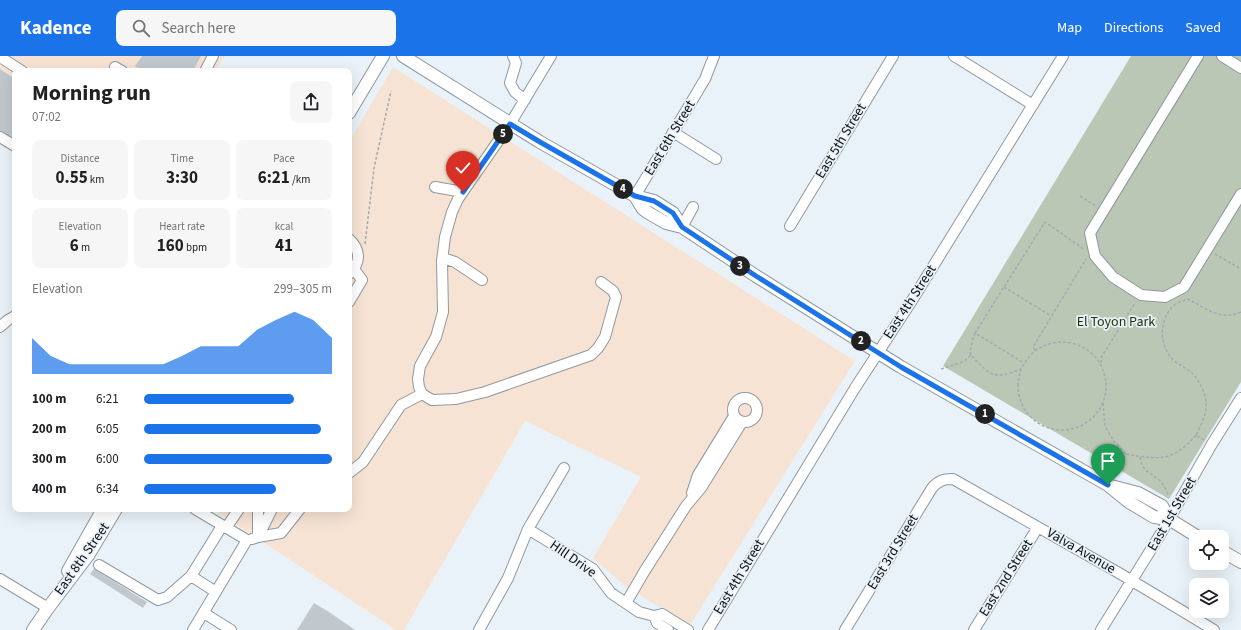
<!DOCTYPE html>
<html lang="en">
<head>
<meta charset="utf-8">
<style>
	:root { --surface:#fff; --page:#f6f6f6; --text:#202124; --muted:#757577; --accent:#1a73e8 }
	body { margin:0; font-family:"Source Sans 3",sans-serif; background:var(--page); color:var(--text); height:100vh; display:flex; flex-direction:column; font-size:15px; white-space:nowrap }
	* { box-sizing:border-box; margin:0 }
	p { font-size:13px; color:var(--muted) }
	.icon { flex:none; width:22px; height:22px; fill:none; stroke:currentColor; stroke-width:2; stroke-linecap:round; stroke-linejoin:round }
	.map { position:relative; flex:1; overflow:hidden }
	.sheet { position:absolute; left:12px; top:12px; width:340px; height:444px; display:flex; flex-direction:column; background:var(--surface); border-radius:8px; box-shadow:0 4px 16px #0002 }
	.sheet>* { flex:none }
	.controls { position:absolute; left:1189px; top:474px; display:grid; gap:8px }
	.controls a { display:grid; place-items:center; width:40px; height:40px; border-radius:8px; background:var(--surface); box-shadow:0 4px 16px #0002; font-size:20px }
	.pin { position:absolute; display:grid; place-items:center; width:34px; height:34px; color:#fff; margin:-41px -17px; border-radius:50% 50% 50% 0; rotate:-45deg; box-shadow:0 0 4px #0007 }
	.pin .icon { rotate:45deg }
	.km { position:absolute; width:20px; height:20px; margin:-10px; border-radius:50%; background:#222; color:#fff; font-size:11px; line-height:20px; text-align:center }
	.round { display:grid; place-items:center; flex:none; width:42px; height:42px; border-radius:8px; background:var(--page) }
	.summary { display:flex; align-items:center; justify-content:space-between; height:68px; padding:0 20px }
	h1 { font-size:22px; font-weight:700; line-height:30px }
	.stats { display:grid; grid-template-columns:repeat(3,1fr); gap:6px; height:68px; padding:4px 20px }
	.stats div { display:grid; align-content:center; border-radius:8px; background:var(--page); text-align:center }
	.stats b { font-size:17px; font-weight:700 }
	.stats small { font-size:11px; font-weight:400 }
	.stats p { font-size:11px }
	.chart { height:112px; padding:8px 20px }
	.chart p { display:flex; justify-content:space-between }
	.chart svg { width:100%; height:72px; margin-top:4px; fill:var(--accent); opacity:.7 }
	ul { padding:0 20px; list-style:none; font-size:13px }
	li { display:grid; grid-template-columns:64px 48px 1fr; align-items:center; height:30px }
	li i { height:10px; border-radius:5px; background:var(--accent) }
	header { display:flex; align-items:center; gap:24px; box-sizing:border-box; height:56px; padding:0 20px; background:var(--accent); color:#fff }
	header strong { font-size:19px }
	nav { display:flex; gap:22px; margin-inline-start:auto; font-size:14px }
	.search { width:280px; height:36px; background:var(--page); display:flex; align-items:center; gap:10px; box-sizing:border-box; padding:0 14px; border-radius:8px; color:var(--muted); font-size:15px }
	.map>svg:first-child { display:block }
</style>
</head>
<body>
<header>
<strong>Kadence</strong>
<div class="search"><svg class="icon" aria-label="search" viewBox="0 0 24 24"><circle cx="10" cy="10" r="6"/><path d="M15 15l6 6"/></svg>Search here</div>
<nav><a>Map</a><a>Directions</a><a>Saved</a></nav>
</header>
<div class="map">
<svg width="1241" height="574" viewBox="0 0 1241 574">
	<rect width="100%" height="100%" fill="#e9f2f8"/>
	<!-- commercial -->
	<path fill="#f8e2d4" d="M0,0H225L215,15H15V98L0,89Z"/>
	<!-- medical -->
	<path fill="#f6e3d3" d="M393,11L855,305L690,569L626,531L593,502L641,421L525,365L404,574H396L213,453H349V86Z"/>
	<!-- green -->
	<path fill="#bac7b4" d="M1131,0H1241V326L1169,443L943,310Z"/>
	<!-- building -->
	<path fill="#c0c8ce" d="M142,0H201L193,15H142L135,10Z
		M0,13L15,23V82L0,75Z
		M94,513L147,546L143,552L90,518Z
		M314,547L329,556L355,574H297Z"/>
	<g fill="none" stroke-linecap="round" stroke-linejoin="round">
		<defs>
			<path id="minor" d="M513,0L516,7L510,27L515,36L525,44
				M551,0L510,68L458,143L452,156L445,181L442,205L443,256L436,281L420,310L418,323L419,331L422,338L432,344L456,343L485,336L591,299L598,292L605,281L616,241L613,235L601,226
				M954,0L1033,49
				M1198,0L1090,177L1095,200L1113,221L1141,239L1165,241L1184,231L1241,138
				M1222,0L1241,12
				M0,1L22,15
				M115,11L122,15
				M205,15L213,0
				M673,76L716,103
				M0,81L15,90
				M435,131L463,136
				M635,140L705,23L714,0
				M790,170L893,0
				M682,171L693,151
				M349,183C361,194 361,207 349,218
				M443,202L455,206L482,224
				M349,246L362,224L354,213
				M0,271L8,264L15,260
				M733 354a12 12 0 1 1 24 0a12 12 0 1 1-24 0Z
				M349,417L363,406L401,349L422,338
				M692,437L698,419L734,360
				M195,453L247,484
				M226,472L239,453
				M528,473L593,513L611,537L639,556L654,560L662,558L688,574
				M259,479L272,453
				M258,481L281,477L300,453
				M252,483L258,481V453
				M99,509L158,544L167,541L191,520
				M0,523L48,552
				M216,536L191,520L222,470
				M626,547L644,516L686,450L701,432L742,366
				M204,557L231,574
				M654,560L657,567L668,574
				M193,574L247,484
				M479,574L508,522L528,473L564,412
				M708,574L855,332L911,246L1063,0
				M845,574L932,432C938,425 943,423 953,423L1119,517L1214,574
				M974,574L1038,471
				M1101,574L1160,479L1212,388L1241,342"/>
			<path id="major" d="M403,0L540,86L635,140L654,145L673,157L682,171
				M349,57L383,0
				M635,140L643,153L647,156L666,167L682,171L756,220L901,311L1108,429L1129,446L1154,461L1169,463L1198,481
				M1111,430L1138,437L1162,450L1169,463
				M1222,495L1241,506
				M68,515L103,453
				M33,574L48,552L89,498L116,453"/>
		</defs>
		<!-- minor casing -->
		<use href="#minor" stroke="#90989e" stroke-width="12"/>
		<!-- major casing -->
		<use href="#major" stroke="#90989e" stroke-width="14"/>
		<!-- path -->
		<path stroke="#a3aaaf" stroke-width="1.5" stroke-dasharray="3 2" stroke-linecap="butt" d="M1080,140L1096,150
			M365,188L374,112L391,35
			M1215,198L1241,213
			M1004,231L1051,260
			M975,277L1045,166L1081,191L1083,193
			M1018 330a44 44 0 1 1 88 0a44 44 0 1 1-88 0Z
			M1035,294L1033,291L1086,203
			M971,299C969,292 973,284 975,277L1024,307
			M1101,307V302L1135,247
			M941,313L963,306L971,299C991,320 993,324 1021,313
			M1103,347L1105,370L1113,384L1126,398
			M1204,384L1196,379C1201,370 1207,357 1206,347C1206,337 1198,323 1192,317C1184,310 1173,307 1168,297C1159,282 1161,264 1172,251C1175,247 1183,245 1188,243C1207,253 1220,265 1241,256
			M1140,401C1142,415 1148,415 1158,423C1163,427 1166,433 1168,439
			M1114,420L1126,398C1159,404 1173,406 1196,379"/>
		<!-- minor -->
		<use href="#minor" stroke="#fff" stroke-width="10"/>
		<!-- major -->
		<use href="#major" stroke="#fff" stroke-width="12"/>
	</g>
	<g fill="none" stroke-linecap="round" stroke-linejoin="round">
		<defs>
			<path id="route" d="M463,136L510,68L540,86L635,140L654,145L673,157L682,171L756,220L901,311L1108,429"/>
		</defs>
		<!-- route casing -->
		<use href="#route" stroke="#fff" stroke-width="8"/>
		<!-- route -->
		<use href="#route" stroke="#1a73e8" stroke-width="5"/>
	</g>
	<g text-anchor="middle" dominant-baseline="central" stroke-width="3.5" stroke-linejoin="round" paint-order="stroke">
		<!-- street labels -->
		<g font-size="14" fill="#0c0e11" stroke="#e9f2f8">
			<text transform="translate(670 82) rotate(-59)">East 6th Street</text>
			<text transform="translate(841 85) rotate(-59)">East 5th Street</text>
			<text transform="translate(910 246) rotate(-57)">East 4th Street</text>
			<text transform="translate(1172 458) rotate(-60)">East 1st Street</text>
			<text transform="translate(1081 495) rotate(30)">Valva Avenue</text>
			<text transform="translate(893 496) rotate(-59)">East 3rd Street</text>
			<text transform="translate(82 503) rotate(-55)">East 8th Street</text>
			<text transform="translate(573 503) rotate(35)">Hill Drive</text>
			<text transform="translate(739 521) rotate(-59)">East 4th Street</text>
			<text transform="translate(1006 522) rotate(-58)">East 2nd Street</text>
		</g>
		<!-- park labels -->
		<g font-size="14" fill="#173205" stroke="#e9f2f8">
			<text x="1116" y="266">El Toyon Park</text>
		</g>
	</g>
</svg>
<div class="controls">
<a><svg class="icon" aria-label="locate" viewBox="0 0 24 24"><circle cx="12" cy="12" r="6"/><path d="M12 2v4M12 18v4M2 12h4M18 12h4"/></svg></a>
<a><svg class="icon" aria-label="layers" viewBox="0 0 24 24"><path d="M12 4l9 5-9 5-9-5zM3 14l9 5 9-5"/></svg></a>
</div>
<div class="pin" style="left:1108px;top:429px;background:#1e9e55"><svg class="icon" aria-label="arrive" viewBox="0 0 24 24"><path d="M6 21V4h12l-3 4 3 4H6"/></svg></div>
<div class="pin" style="left:463px;top:136px;background:#d93025"><svg class="icon" aria-label="check" viewBox="0 0 24 24"><path d="M5 12l5 5 9-10"/></svg></div>
<b class="km" style="left:985px;top:358px">1</b>
<b class="km" style="left:861px;top:285px">2</b>
<b class="km" style="left:740px;top:210px">3</b>
<b class="km" style="left:623px;top:133px">4</b>
<b class="km" style="left:503px;top:78px">5</b>
<section class="sheet">
<div class="summary"><div><h1>Morning run</h1><p>07:02</p></div><a class="round"><svg class="icon" aria-label="share" viewBox="0 0 24 24"><path d="M12 15V3M7 8l5-5 5 5M5 13v7h14v-7"/></svg></a></div>
<div class="stats">
<div><p>Distance</p><b>0.55<small> km</small></b></div>
<div><p>Time</p><b>3:30</b></div>
<div><p>Pace</p><b>6:21<small> /km</small></b></div>
</div>
<div class="stats">
<div><p>Elevation</p><b>6<small> m</small></b></div>
<div><p>Heart rate</p><b>160<small> bpm</small></b></div>
<div><p>kcal</p><b>41</b></div>
</div>
<div class="chart"><p><span>Elevation</span>299–305 m</p>
<svg viewBox="0 0 160 44" preserveAspectRatio="none"><path d="M0 44V22L10 33L20 38L30 38L40 38L50 38L60 38L70 38L80 33L90 27L100 27L110 27L120 17L130 11L140 6L150 11L160 22V44z"/></svg>
</div>
<ul>
<li><b>100 m</b>6:21<i style="width:80%"></i></li>
<li><b>200 m</b>6:05<i style="width:94%"></i></li>
<li><b>300 m</b>6:00<i style="width:100%"></i></li>
<li><b>400 m</b>6:34<i style="width:70%"></i></li>
</ul>
</section>
</div>
</body>
</html>
